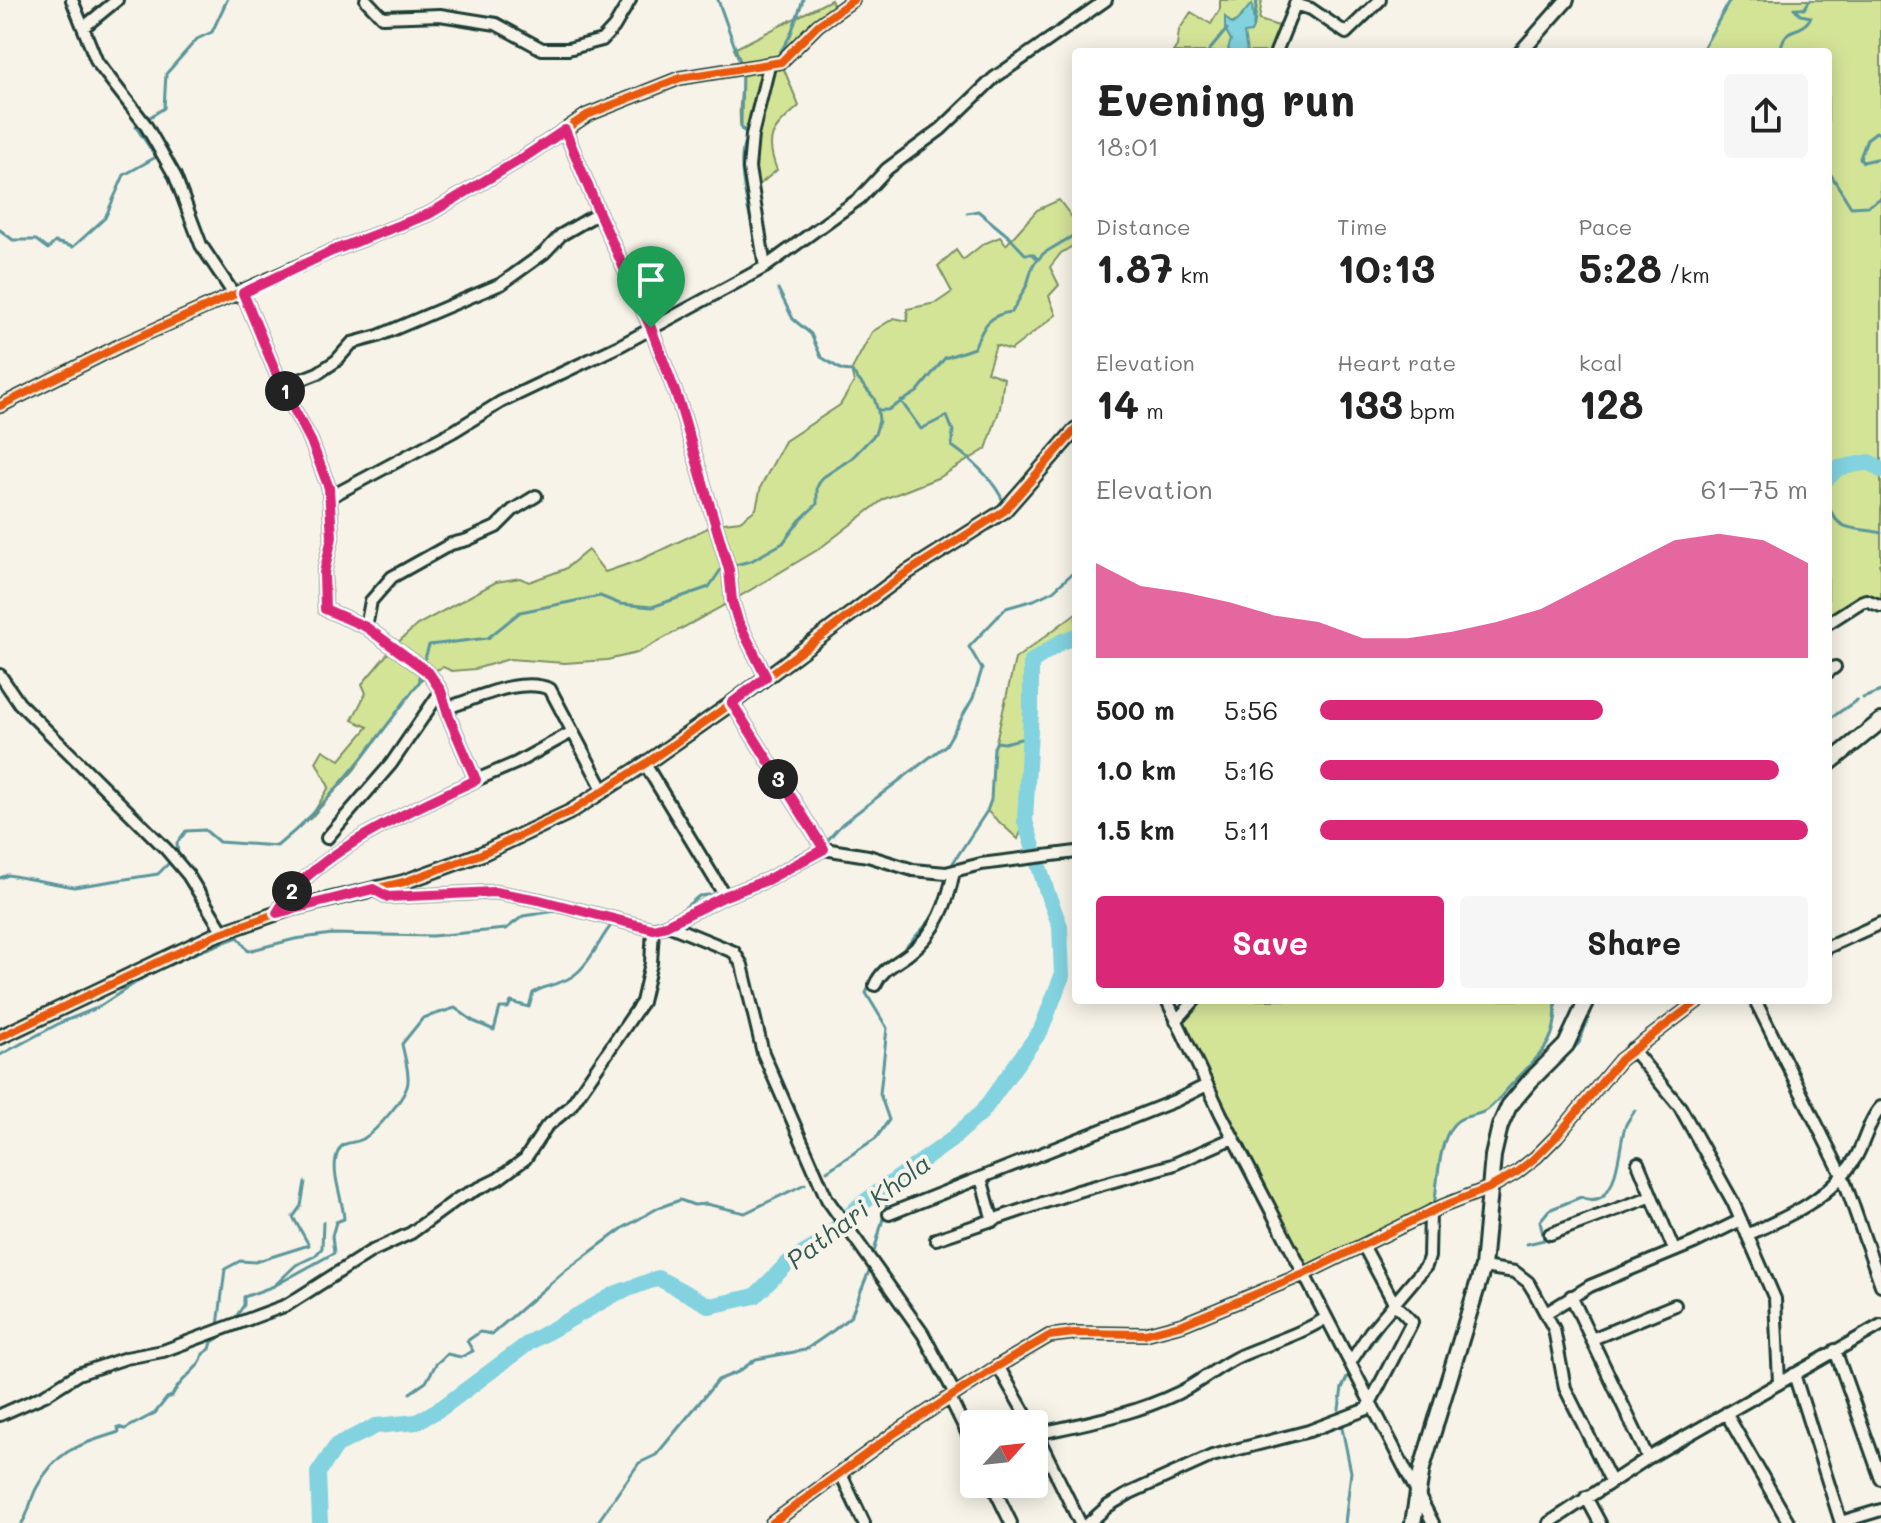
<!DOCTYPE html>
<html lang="en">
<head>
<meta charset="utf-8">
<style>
	:root { --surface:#fff; --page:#f6f6f6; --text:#222; --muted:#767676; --accent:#db2777 }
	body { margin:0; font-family:Mali,sans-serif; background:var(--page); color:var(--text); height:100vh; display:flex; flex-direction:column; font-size:30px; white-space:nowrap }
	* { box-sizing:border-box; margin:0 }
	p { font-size:26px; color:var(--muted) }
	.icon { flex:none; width:44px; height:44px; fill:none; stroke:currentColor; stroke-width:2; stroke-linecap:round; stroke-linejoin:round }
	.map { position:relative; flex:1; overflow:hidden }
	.panel { position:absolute; left:1072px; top:48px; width:760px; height:956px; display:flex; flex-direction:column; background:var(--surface); border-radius:8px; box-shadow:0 4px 20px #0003 }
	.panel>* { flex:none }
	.needle { width:52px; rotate:63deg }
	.fabs { position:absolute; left:960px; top:1410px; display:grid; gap:16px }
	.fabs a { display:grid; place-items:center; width:88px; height:88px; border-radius:8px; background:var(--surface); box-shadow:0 4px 20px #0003; font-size:40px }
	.pin { position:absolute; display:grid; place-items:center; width:68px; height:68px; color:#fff; margin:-82px -34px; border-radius:50% 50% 50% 0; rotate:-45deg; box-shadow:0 0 8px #0007 }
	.pin .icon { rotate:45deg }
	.km { position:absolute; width:40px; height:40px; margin:-20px; border-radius:50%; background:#222; color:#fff; font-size:22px; line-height:40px; text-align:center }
	.round { display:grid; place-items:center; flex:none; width:84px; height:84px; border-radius:8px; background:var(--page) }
	.headline { display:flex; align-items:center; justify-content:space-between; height:136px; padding:0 24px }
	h1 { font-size:44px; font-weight:700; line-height:60px }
	.metrics { display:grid; grid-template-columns:repeat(3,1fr); gap:12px; height:136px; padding:8px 24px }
	.metrics div { display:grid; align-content:center }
	.metrics b { font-size:40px; font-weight:700 }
	.metrics small { font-size:22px; font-weight:400 }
	.metrics p { font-size:22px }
	.chart { height:224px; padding:16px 24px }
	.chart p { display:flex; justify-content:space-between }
	.chart svg { width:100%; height:144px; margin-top:8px; fill:var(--accent); opacity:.7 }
	.primary-button { display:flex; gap:16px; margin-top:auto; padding:16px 24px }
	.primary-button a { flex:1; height:92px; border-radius:8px; background:var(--accent); color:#fff; font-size:32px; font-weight:700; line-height:92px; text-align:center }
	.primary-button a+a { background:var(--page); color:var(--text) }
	ul { padding:0 24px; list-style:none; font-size:26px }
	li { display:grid; grid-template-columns:128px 96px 1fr; align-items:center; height:60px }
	li i { height:20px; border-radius:10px; background:var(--accent) }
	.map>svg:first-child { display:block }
</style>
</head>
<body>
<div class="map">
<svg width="1881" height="1523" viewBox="0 0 1881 1523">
	<rect width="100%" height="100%" fill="#f7f3e8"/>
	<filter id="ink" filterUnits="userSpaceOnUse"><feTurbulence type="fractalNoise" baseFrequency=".0125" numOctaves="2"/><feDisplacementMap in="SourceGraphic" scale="16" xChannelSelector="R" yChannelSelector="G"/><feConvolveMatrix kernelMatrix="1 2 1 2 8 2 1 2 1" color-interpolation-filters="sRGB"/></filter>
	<g filter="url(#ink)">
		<!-- green -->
		<path fill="#d4e497" stroke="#7a9066" stroke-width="2" d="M831,0L836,12L781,62L799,106C774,129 763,135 777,170L752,191L753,130L741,129C735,99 750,78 734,49Z
			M1220,0H1262L1259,20L1285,28L1276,52H1173L1177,46L1179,30L1191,12L1211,24L1220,9Z
			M1730,0H1881V563L1879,564L1881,569V606L1866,600L1828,623V52H1701Z
			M1059,200L1071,216L1076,214V244L1061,253L1050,267L1059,285L1049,296L1056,315L1011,350L996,345L987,372L1004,378L1000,408L986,449L940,477L884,499L819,549L732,601L637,653L607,660L565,663L509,659L475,669L452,671L443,667L429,673L420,681L354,770L309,820L329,787L316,762L323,750L340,760L368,727L352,720L366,693L362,684L394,646L417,625L496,582L520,578L529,582L565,569L588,550L605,572L640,560L716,524L740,521L756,509L761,486L785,441L840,405L854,382L851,371L872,332L894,318L908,321L907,309L936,303L952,292L938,266L956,250L963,260L983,244L1000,237L1006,245L1037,210Z
			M1076,613V636L1061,642L1031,662V711L1025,821L1018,839L987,811L991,800L994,750L1015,659Z
			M1195,1000H1555C1560,1041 1539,1057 1513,1083C1504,1092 1497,1103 1487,1110C1477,1117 1463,1114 1454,1124C1438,1142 1438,1183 1434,1206L1304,1274L1176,1021Z"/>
		<!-- water -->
		<path fill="#82d2df" stroke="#5a969b" stroke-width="2" d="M1252,4L1254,25L1251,32L1244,33L1247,52H1231L1228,49L1231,40L1225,29V17L1232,24C1243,18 1243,11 1252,4Z"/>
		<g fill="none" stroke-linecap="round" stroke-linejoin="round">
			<!-- stream -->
			<path stroke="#5a969b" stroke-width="3" d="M718,0L741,64
				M1254,25L1257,0
				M1208,52L1227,29
				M1701,52L1730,0
				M1769,52L1781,49C1787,21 1799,38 1811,17L1800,15L1794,8L1804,9L1810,0
				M775,61L790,36L803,0
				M766,96L771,80
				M147,119L164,108L166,74L197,39L212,32L227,0
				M741,127L742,71
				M750,130L741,129L747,133C747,138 745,141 744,145C737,167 749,216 756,238
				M758,130L763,111
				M1881,135L1876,132L1867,139L1860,158L1863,162L1881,158
				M1828,170L1851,207L1868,206L1881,198
				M1881,176V191
				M967,213L978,211L1008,236L1025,254H1033L1038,260
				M0,230L13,240H36L48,249L55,242L73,247L105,218L124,175L156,157L136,127L141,124
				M901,401L921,429L947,416L953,431L952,446C972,460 994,480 1004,503
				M879,410H888L917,392L945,358L974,348C983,328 988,314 1012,312L1027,285L1033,265L1044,253L1076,234
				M1828,504C1838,535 1856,526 1881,533
				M1009,514L1062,455
				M958,548L993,525
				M424,662L429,645L488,638L520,612L600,596L620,604L652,607L709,587L722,568L751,561L783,543L800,520L817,504V487L822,478L852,458L875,434L879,421L878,411L874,398L851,371L842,370L821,357L811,334L793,319L778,289
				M1863,698L1881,691
				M1828,720L1857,700
				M826,842L842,824L946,745L973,698L982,669L969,647L1006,608L1034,600L1053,591L1076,570
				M178,856L177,843L186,831L205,830L219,842L277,846C335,799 376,740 420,681L419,671
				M951,866L987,811L991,800L994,747L997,742L1004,743L1029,737
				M779,868L796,856L817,847
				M0,878L8,875L74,887L158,874L171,861
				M650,923L675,916L699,896L718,894
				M1828,956L1830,955
				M172,962L238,937L248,951L295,939L332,934L432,936L506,929L523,916L556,911L585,917
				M874,977L880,966L897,957L935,915
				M0,1055L60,1023L97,1008L158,968
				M1532,1090L1579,1043L1595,1000
				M827,1171L876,1138L889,1120L880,1094L887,1028L866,993L871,983
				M1434,1206C1438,1183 1438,1141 1454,1124C1463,1114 1477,1117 1487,1110C1497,1103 1504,1092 1513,1083C1538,1056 1560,1042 1555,1000
				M1527,1244L1544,1240L1540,1221L1549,1210L1581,1197C1619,1214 1618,1146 1625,1127C1627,1121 1632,1116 1635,1110
				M874,1252L893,1181
				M274,1286L334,1253L332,1236L336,1222L344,1219C343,1200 332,1176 336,1158C341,1138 350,1146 363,1139C376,1131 408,1096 408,1081C409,1070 404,1055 402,1044L423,1018L455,1008L473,1021L494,1030L500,1008H508L511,1002L529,1007L533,993C548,983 565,985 579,971C594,957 600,938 613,923
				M1401,1304L1432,1268L1435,1255V1216
				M233,1321L244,1305V1297L274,1286L296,1265L315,1256L322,1248L323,1222
				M218,1326L225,1269L240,1261L255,1262L309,1245L293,1217L301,1206L305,1182
				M1357,1363L1394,1312
				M410,1393L426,1382L436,1364L447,1354L461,1357L473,1351L467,1341L480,1332L492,1334L565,1271L623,1228L658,1208L680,1200L694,1205L706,1204L745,1213L805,1184
				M1339,1409L1342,1388L1349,1374
				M1341,1423L1351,1472L1345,1523
				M22,1523C30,1512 30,1499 37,1487C58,1448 80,1445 119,1432L118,1427L125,1429L155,1413L167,1398L172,1396C180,1377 200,1370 203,1354L210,1349L212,1342L220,1337L219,1334
				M597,1523L639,1463L656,1455L718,1380L738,1372L756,1359L805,1350L834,1330L851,1316L869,1271"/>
			<!-- river -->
			<path stroke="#82d2df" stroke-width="16" d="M1828,478L1838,468L1869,462L1881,470
				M320,1523L318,1473L337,1445L376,1426L417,1422L443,1407L530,1342L617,1293L658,1278L710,1306L755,1296L788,1263L821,1243L860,1205L950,1141L982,1112L1041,1030L1062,976L1060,926L1047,892L1025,821L1031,711V662L1061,642L1076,636"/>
			<defs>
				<path id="minor" d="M72,0L97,62L145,124L175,176L201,245L235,296
					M366,0L382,17L440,15L496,24L542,49H568L602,40L614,27L630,0
					M1295,4L1311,9L1346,33L1380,0
					M84,27L117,0
					M1276,52L1297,0
					M565,130L599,213L651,328L680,405L729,570L732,601L738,621L766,677
					M765,267L860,198L887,169L941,129L994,78L1106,0
					M243,293L282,387L311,441L329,488L332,537L324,573L325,609L366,627L429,673L441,691L449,717L476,780C417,807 308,855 277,913
					M282,387L318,373L336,361L352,343L378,336L501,284L544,253L561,235L599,213
					M0,406L123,344L332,251L429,214L523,158L587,115L680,78L781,62L818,25L853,0
					M330,497L454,431L501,402L621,345L765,267L749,168L752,135L769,66
					M1828,623L1861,602L1866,600L1881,606
					M366,627L371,601L392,577L451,544L467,540L496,527L513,510L536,496
					M1828,672L1835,667
					M0,675L19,703L166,849L188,875L223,932
					M732,703L824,849
					M446,708C476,699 520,676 550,689L604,791
					M645,764L725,896
					M476,780L516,763L572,732
					M327,838L391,764L441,691
					M373,889L388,897L495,892L539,900L653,929L662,927L725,896L767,880L824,849L868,856L913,870L946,873L981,864L1076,852
					M668,925L734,952L742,965L763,1053L827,1199L923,1334L955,1394
					M1828,947L1881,923
					M875,985C883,967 897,964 911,952C937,932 948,902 954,871
					M1167,1000L1221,1114L1433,1523
					M1755,1000L1843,1177L1881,1285
					M1176,1021L1195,1000
					M1632,1049L1680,1107L1733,1202L1775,1299L1779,1382
					M1638,1163L1674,1250
					M981,1178L993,1221
					M889,1214L1177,1100L1207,1085
					M1550,1234L1650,1197
					M1747,1235C1790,1216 1831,1198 1856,1157C1865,1141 1869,1120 1881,1107
					M936,1239L1078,1191L1172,1165L1233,1138
					M1483,1267L1515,1272L1528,1282L1533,1290L1554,1329L1565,1388L1611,1481
					M1571,1296L1648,1458
					M1546,1313L1590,1286L1694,1243L1741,1220
					M1592,1339L1675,1305
					M1835,1350L1881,1479
					M1350,1363L1370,1332L1426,1266L1429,1257L1430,1212
					M998,1366L1031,1424
					M1794,1374L1841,1523
					M950,1398L974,1447
					M1726,1413L1789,1523
					M0,1415L45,1395L78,1374L126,1358L163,1351L287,1305L370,1252L411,1233L459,1198L498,1179L525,1159L546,1127L570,1107L642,1002L651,963L653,929
					M1035,1431L1080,1523
					M1036,1434C1085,1423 1133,1415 1178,1393C1200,1383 1219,1365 1242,1355C1270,1343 1299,1335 1326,1318
					M841,1474L864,1523
					M992,1484L1011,1523
					M1586,1497L1600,1523
					M1841,1522L1881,1510
					M772,1523L892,1435L998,1366L1049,1336L1074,1333L1145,1334L1183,1324L1304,1274L1443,1206L1489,1188L1517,1172L1536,1157L1557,1136L1620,1060L1699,1000
					M1089,1523L1108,1506L1130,1493L1212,1456L1309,1431L1367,1409L1412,1322L1394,1303L1363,1245
					M1549,1523L1648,1458L1881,1325"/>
				<path id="tertiary" d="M1521,52L1567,0
					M0,1037L215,935L289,909L404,882L481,854L570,812L645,764L732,703L903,575L1004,511L1076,429"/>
				<path id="secondary" d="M1828,764L1881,721
					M1413,1523L1422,1468L1483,1267L1493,1156L1500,1126L1509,1106L1530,1081L1566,1045L1587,1000"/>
			</defs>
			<!-- minor casing -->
			<use href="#minor" stroke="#1f3d34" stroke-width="16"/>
			<!-- tertiary casing -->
			<use href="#tertiary" stroke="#1f3d34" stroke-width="18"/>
			<!-- secondary casing -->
			<use href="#secondary" stroke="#1f3d34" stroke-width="20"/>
			<!-- minor -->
			<use href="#minor" stroke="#f7f3e8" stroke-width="10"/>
			<!-- tertiary -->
			<use href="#tertiary" stroke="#f7f3e8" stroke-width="12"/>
			<!-- secondary -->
			<use href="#secondary" stroke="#f7f3e8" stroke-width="14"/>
			<defs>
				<path id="cycleway" d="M0,406L123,344L332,251L429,214L523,158L587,115L680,78L781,62L818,25L853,0
					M0,1037L215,935L289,909L404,882L481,854L570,812L645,764L732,703L903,575L1004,511L1076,429
					M772,1523L892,1435L998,1366L1049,1336L1074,1333L1145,1334L1183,1324L1304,1274L1443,1206L1489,1188L1517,1172L1536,1157L1557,1136L1620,1060L1699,1000"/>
			</defs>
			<!-- cycleway casing -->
			<use href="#cycleway" stroke="#f7f3e8" stroke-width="13"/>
			<!-- cycleway -->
			<use href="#cycleway" stroke="#e8590c" stroke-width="8"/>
		</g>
	</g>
	<g fill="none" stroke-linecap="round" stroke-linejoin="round" filter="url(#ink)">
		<defs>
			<path id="route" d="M565,130L599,213L651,328L680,405L729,570L732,601L738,621L766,677L732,703L824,849L767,880L725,896L662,927L653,929L539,900L495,892L388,897L373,889L277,913C307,855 418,807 476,780L449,717L441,691L429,673L366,627L325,609L324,573L332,537L329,488L311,441L282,387L243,293L332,251L429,214L523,158Z"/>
		</defs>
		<!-- route casing -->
		<use href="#route" stroke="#fff" stroke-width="16"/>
		<!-- route -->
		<use href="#route" stroke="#db2777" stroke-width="10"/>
	</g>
	<g text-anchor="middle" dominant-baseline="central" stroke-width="8" stroke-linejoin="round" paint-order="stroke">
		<!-- water labels -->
		<g font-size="26" font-style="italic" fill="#335b56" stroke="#f7f3e8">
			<text transform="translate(858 1211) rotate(-37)">Pathari Khola</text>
		</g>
	</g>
</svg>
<div class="fabs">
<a><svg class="needle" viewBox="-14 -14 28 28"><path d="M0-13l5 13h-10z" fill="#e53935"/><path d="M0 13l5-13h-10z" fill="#767676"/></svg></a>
</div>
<div class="pin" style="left:651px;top:328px;background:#1e9e55"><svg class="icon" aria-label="arrive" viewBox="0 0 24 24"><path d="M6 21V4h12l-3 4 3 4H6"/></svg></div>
<b class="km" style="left:285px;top:391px">1</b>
<b class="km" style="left:292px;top:891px">2</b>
<b class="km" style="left:778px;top:779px">3</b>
<section class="panel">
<div class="headline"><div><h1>Evening run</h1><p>18:01</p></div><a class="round"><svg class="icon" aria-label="share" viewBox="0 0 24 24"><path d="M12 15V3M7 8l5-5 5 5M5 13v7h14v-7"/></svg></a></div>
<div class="metrics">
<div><p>Distance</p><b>1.87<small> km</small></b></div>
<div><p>Time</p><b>10:13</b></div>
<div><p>Pace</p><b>5:28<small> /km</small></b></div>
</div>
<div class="metrics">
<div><p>Elevation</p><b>14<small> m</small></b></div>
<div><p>Heart rate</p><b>133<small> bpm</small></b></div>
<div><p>kcal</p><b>128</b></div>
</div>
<div class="chart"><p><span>Elevation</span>61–75 m</p>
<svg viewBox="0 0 160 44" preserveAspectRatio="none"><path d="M0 44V15L10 22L20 24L30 27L40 31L50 33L60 38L70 38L80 36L90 33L100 29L110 22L120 15L130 8L140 6L150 8L160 15V44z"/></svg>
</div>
<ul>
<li><b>500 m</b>5:56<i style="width:58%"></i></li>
<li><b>1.0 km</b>5:16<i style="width:94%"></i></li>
<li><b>1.5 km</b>5:11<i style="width:100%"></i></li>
</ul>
<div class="primary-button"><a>Save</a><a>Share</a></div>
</section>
</div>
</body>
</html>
